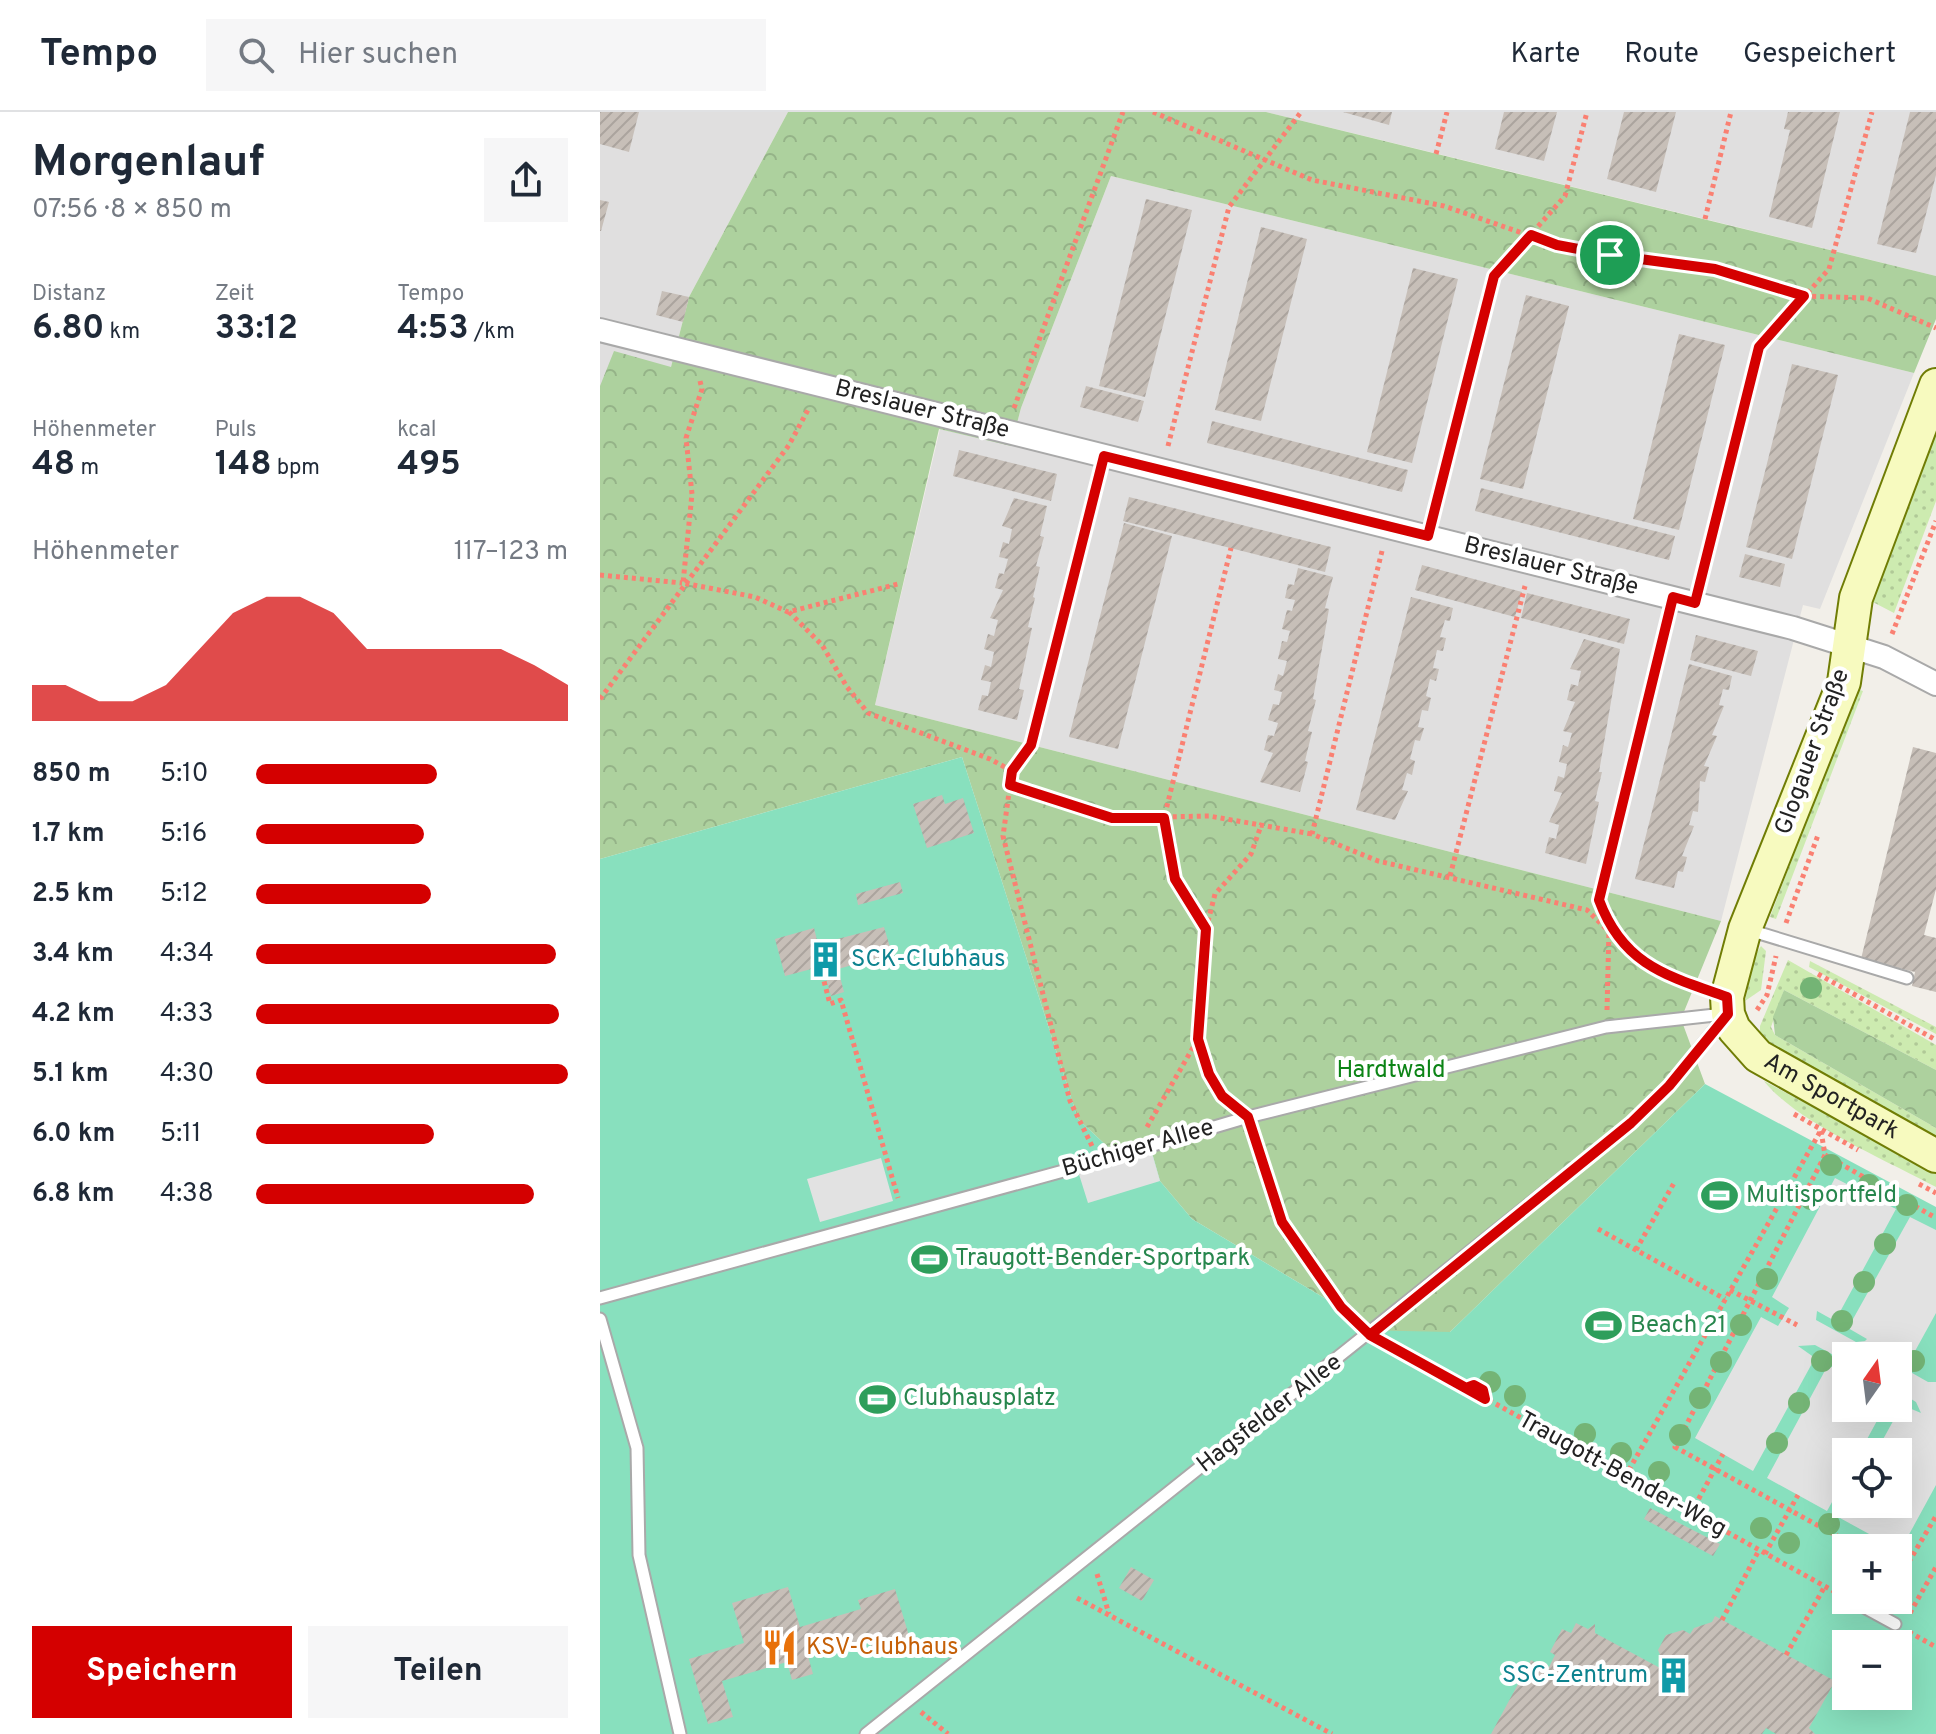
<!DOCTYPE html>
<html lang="de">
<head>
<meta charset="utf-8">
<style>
	:root { --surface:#fff; --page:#f6f6f7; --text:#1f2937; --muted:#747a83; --line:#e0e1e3; --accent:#d40000 }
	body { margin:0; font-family:Overpass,sans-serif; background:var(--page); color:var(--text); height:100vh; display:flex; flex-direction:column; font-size:30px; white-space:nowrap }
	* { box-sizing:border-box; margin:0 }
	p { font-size:26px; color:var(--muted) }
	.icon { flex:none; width:44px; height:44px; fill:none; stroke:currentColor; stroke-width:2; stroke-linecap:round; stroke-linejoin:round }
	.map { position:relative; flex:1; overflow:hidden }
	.drawer { display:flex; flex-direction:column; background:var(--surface); width:600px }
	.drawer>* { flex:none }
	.needle { width:52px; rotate:14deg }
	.tools { position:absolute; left:1232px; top:1230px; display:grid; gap:16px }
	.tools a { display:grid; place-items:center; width:80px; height:80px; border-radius:0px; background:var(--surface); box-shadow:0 8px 32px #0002; font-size:40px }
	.pin { position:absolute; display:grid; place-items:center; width:68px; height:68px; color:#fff; margin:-34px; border:4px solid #fff; border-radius:50%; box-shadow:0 2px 8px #0007 }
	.round { display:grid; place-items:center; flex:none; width:84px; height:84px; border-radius:0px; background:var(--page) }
	.summary { display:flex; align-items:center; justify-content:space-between; height:136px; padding:0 32px }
	h1 { font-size:44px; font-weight:700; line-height:60px }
	.stats { display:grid; grid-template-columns:repeat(3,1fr); gap:12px; height:136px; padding:8px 32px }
	.stats div { display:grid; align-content:center }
	.stats b { font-size:34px; font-weight:700 }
	.stats small { font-size:22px; font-weight:400 }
	.stats p { font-size:22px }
	.chart { height:224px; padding:16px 32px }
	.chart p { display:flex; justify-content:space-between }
	.chart svg { width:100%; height:144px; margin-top:8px; fill:var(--accent); opacity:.7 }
	.primary-button { display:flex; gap:16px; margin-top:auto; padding:16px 32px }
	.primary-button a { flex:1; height:92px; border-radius:0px; background:var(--accent); color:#fff; font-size:32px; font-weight:700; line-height:92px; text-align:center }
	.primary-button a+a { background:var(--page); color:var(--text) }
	ul { padding:0 32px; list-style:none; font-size:26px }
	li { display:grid; grid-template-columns:128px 96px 1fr; align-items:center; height:60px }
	li i { height:20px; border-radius:10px; background:var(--accent) }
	header { display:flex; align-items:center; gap:48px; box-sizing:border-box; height:112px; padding:0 40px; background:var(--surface); border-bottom:2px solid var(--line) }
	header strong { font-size:38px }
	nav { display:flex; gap:44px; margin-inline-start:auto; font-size:28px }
	.search { width:560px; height:72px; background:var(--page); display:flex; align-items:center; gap:20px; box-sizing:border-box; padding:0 28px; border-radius:0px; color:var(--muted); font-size:30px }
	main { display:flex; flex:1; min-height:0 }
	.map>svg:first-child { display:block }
</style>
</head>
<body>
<header>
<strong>Tempo</strong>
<div class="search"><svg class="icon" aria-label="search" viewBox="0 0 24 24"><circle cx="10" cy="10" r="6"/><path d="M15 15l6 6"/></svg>Hier suchen</div>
<nav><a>Karte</a><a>Route</a><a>Gespeichert</a></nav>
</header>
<main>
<section class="drawer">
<div class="summary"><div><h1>Morgenlauf</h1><p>07:56 · 8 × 850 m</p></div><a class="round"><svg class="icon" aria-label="share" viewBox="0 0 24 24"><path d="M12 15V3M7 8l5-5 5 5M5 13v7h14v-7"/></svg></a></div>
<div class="stats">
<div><p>Distanz</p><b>6.80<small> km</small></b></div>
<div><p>Zeit</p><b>33:12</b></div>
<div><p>Tempo</p><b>4:53<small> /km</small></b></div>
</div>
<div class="stats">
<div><p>Höhenmeter</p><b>48<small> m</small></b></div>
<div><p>Puls</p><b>148<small> bpm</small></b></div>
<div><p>kcal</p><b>495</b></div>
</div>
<div class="chart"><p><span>Höhenmeter</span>117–123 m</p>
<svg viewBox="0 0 160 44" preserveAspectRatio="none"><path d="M0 44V33L10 33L20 38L30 38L40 33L50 22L60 11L70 6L80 6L90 11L100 22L110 22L120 22L130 22L140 22L150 27L160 33V44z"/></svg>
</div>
<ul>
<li><b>850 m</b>5:10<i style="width:58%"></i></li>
<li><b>1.7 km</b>5:16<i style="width:54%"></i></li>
<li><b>2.5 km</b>5:12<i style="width:56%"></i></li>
<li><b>3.4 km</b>4:34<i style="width:96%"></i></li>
<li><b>4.2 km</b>4:33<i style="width:97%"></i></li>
<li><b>5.1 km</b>4:30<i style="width:100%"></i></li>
<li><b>6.0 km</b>5:11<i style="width:57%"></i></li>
<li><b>6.8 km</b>4:38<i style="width:89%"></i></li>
</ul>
<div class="primary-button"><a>Speichern</a><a>Teilen</a></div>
</section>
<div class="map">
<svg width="1336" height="1622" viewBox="0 0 1336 1622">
	<defs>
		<pattern id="grass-dots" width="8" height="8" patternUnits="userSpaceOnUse" patternTransform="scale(2)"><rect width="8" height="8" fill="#cdebb0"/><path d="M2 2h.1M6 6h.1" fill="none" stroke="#b0c997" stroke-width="1.8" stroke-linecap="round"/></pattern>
		<pattern id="forest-crowns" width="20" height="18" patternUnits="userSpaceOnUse" patternTransform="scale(2)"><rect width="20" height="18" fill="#add19e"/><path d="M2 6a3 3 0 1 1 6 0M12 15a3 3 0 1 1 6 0" fill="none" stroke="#95b388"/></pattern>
		<pattern id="building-hatch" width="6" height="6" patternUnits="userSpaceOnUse" patternTransform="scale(2)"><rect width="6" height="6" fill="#c7bfb8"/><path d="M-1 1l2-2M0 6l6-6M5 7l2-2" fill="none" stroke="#aba49e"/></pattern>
	</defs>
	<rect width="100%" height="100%" fill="#f2efe9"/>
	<!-- residential -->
	<path fill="#e0dfdf" d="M0,0H188L89,185L71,255L0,274Z
		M666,0H1336V164L1105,107Z
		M511,64L1314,261L1220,497L1203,493L1121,809L275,593L340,317L411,334L421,296Z"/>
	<!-- grass -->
	<path fill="url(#grass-dots)" d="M1336,306V389L1294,501L1267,487Z
		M1257,577L1263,579L1176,807L1170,805Z
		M1161,834L1166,839L1161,878L1145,889L1153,847Z
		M1188,848L1336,933V958L1184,878L1171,915L1175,923L1336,1016V1028L1170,937L1160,924V914Z
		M1210,849L1336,915V922L1209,855Z
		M1164,969L1336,1061V1075C1288,1049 1196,1010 1164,969Z"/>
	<!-- forest -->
	<path fill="url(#forest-crowns)" d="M188,0H666L1336,164V207L1314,261L511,64L421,296L411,334L339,317L275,593L1121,809L1081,907L1105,972L850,1220L794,1224L755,1218L726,1187L592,1107L560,1069L550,1034L510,1037L478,1007L362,645L0,747V274L14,239L71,255L89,185Z
		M1184,878L1336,958V1016L1175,923L1173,905Z"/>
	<!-- pitch -->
	<path fill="#88e0be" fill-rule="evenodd" d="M362,645L478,1007L510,1037L550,1034L560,1069L592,1107L726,1187L755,1218L850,1220L1105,972L1336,1095V1622H0V747ZM1246,1244H1298V1296H1246ZM1246,1340H1298V1392H1246ZM1246,1436H1298V1488H1246ZM1246,1532H1298V1584H1246Z"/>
	<!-- parking -->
	<path fill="#e2e2e2" d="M550,1034L560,1069L488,1091L477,1056Z
		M281,1046L293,1089L220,1110L207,1067Z
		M1235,1066L1296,1097L1235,1209L1217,1199L1216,1208L1256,1230L1265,1229L1267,1227L1248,1216L1310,1105L1336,1118V1201L1309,1250L1292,1240L1290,1244H1246V1255L1239,1246L1215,1233L1198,1234L1215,1246L1153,1359L1095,1326L1161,1205L1178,1214L1189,1196L1172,1185Z
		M1228,1253L1246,1263V1296H1284L1260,1340H1246V1365L1227,1399L1167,1366Z
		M1298,1253L1328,1270H1336V1373L1300,1439L1240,1406L1248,1392H1298V1340H1276L1302,1293L1321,1301L1316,1290L1298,1279Z"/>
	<!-- building -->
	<path fill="url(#building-hatch)" d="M0,0H39L29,40L0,32Z
		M743,0H792L789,13Z
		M904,0H957L944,49L895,37Z
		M1024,0H1076L1056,80L1007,67Z
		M1188,0H1240L1212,116L1169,105L1190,18L1184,17Z
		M1310,0H1336V63L1316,141L1277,132Z
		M546,87L592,98L545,285L499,274Z
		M0,88L9,90L1,119H0Z
		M661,115L707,127L661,309L615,298Z
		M813,156L858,167L812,351L767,340Z
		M62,179L89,185L83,210L56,203Z
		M926,183L969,194L923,377L880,367Z
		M1079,222L1125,233L1079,418L1033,407Z
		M1192,252L1238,263L1192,447L1146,435Z
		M486,274L544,289L538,310L480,295Z
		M612,309L808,358L802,380L607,331Z
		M359,338L457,362L451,389L353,364Z
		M881,376L1075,424L1069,448L875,399Z
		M529,385L731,435L725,460L523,409Z
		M414,386L447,394L440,424L444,425L436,454L440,455L433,485L435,486L428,515L432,516L419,577L424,578L417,608L378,598L382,583L388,584L391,570L381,568L385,553L391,555L394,540L384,537L388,522L394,524L398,508L390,506L403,478L395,476L399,461L404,462L408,447L399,445L403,430L409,432L412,417L402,414Z
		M524,411L572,424L518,637L469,625Z
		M1145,442L1185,452L1180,475L1139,465Z
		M822,453L922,480L915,505L815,478Z
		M698,456L733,465L725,496L729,497L713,587L716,588L708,619L712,620L705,649L708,650L700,680L660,670L673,641L664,638L668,623L674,624L678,611L668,608L673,592L679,593L682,580L674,578L678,562L683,564L687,549L678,547L682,529L687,530L690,519L682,517L687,498L692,499L695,488L685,486L688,472L694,473Z
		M927,481L1030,507L1024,532L921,506Z
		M811,485L853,496L850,509L845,508L840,525L846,526L843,539L837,538L833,556L839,557L836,569L830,567L826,584L831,586L828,599L822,598L818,615L824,616L820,629L815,628L810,647L815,649L812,663L807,661L802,678L808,679L795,708L756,698Z
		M1096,523L1158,539L1151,564L1090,548Z
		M984,527L1020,537L999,660H1002L995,689L999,690L986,752L945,741L949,725L956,727L959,713L949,710L962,681L954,679L958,664L964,666L967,652L959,650L963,633L968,635L972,621L963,619L975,590L967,588L971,572L978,574L981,559L970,557Z
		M1089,552L1132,564L1129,578L1123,577L1119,593L1124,594L1112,623L1117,624L1104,654L1109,655L1105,670L1100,669L1098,700L1093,699L1089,713L1094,714L1082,744L1087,745L1083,760L1078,759L1074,776L1035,767Z
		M1313,635L1336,641V777L1324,823L1336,826V880L1312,874L1315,860L1261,847Z
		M342,683L345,692L363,686L374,721L327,736L313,692Z
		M300,770L303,781L258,793L256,782Z
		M284,815L292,842L238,857L244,880L231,884L223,854L185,864L175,827L214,816L218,832Z
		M1050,1396L1120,1432L1113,1444L1044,1407Z
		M531,1455L554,1468L542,1489L519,1476Z
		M188,1475L200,1515L261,1497L258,1488L295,1477L310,1527L272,1537L269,1527L208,1544L213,1562L192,1568L187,1550L122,1569L133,1605L108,1612L89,1547L144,1531L132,1491Z
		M1115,1504L1235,1569L1209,1616L1215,1622H1176L1166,1616L1162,1622H891L931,1548L948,1557L955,1543L950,1540L962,1517L971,1521L976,1511L988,1517L995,1512V1521L1062,1557L1064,1553L1058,1538L1066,1523L1083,1518L1090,1522L1094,1516L1112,1510Z"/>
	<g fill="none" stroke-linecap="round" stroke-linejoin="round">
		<defs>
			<path id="lane" d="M1146,817L1307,866
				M0,1186L496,1050L648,1005L1006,915L1124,902
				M0,1207L37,1336L39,1443L80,1622
				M1251,1488L1295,1512
				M266,1622L1031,1011L1069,974L1124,906"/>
			<path id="street" d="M0,218L1193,516L1284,545L1336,572"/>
			<g id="secondary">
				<path id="s1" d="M1336,273L1256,486L1244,570L1145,817L1127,885L1128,902L1134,917L1158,944L1336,1044"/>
			</g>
		</defs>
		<!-- lane casing -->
		<use href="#lane" stroke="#a9a9a9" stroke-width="15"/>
		<!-- street casing -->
		<use href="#street" stroke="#a9a9a9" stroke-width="26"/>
		<!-- secondary casing -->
		<use href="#secondary" stroke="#707d05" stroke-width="36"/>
		<!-- path -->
		<path stroke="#fa8072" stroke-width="5" stroke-dasharray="4 4" stroke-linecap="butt" d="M553,0L712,68L844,94L957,133L1115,157L1204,184L1267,186L1336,216
			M836,42L847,0
			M1105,107L1131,0
			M100,269L102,277L86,326L92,382L83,471L155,485L188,500L298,472
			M414,296L523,0
			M568,334L629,95L701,0
			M834,402L894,164L965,84L987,0
			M782,439L712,722L778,749L987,798L1041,851L1101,876
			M0,463L82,471
			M1101,467L1159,235L1229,157L1272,0
			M189,500L222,533L247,575L268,601L390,647L412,659
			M1292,522L1336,409
			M0,587L189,333L209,296
			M410,673L512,706L609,704L712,722
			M850,764L925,474
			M1186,811L1218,723
			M606,817L615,782L651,742L662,711
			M220,854L230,892L241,888L298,1086
			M1218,862L1336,928
			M1007,898L1009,817L999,788L1001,770L1067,510
			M1157,898L1167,883L1176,844
			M598,927L609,962L629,990
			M1194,1002L1258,1038
			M547,1015L598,927L606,817L575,767L564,706L631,436
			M1221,1019L1225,1043L1336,1106
			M653,1022L682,1110L753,1208
			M492,1034L470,989L403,724L412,659L431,633L498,368
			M1225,1043L1075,1335L1259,1436
			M1319,1072L1336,1081
			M998,1117L1125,1187
			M1036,1138L1074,1071
			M1130,1178L1197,1213
			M784,1230L1237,1481
			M867,1276L874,1273L883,1278L884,1285
			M1025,1365L1221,1018
			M1091,1401L1123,1342
			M1165,1442L1198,1383
			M1298,1455L1304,1458L1336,1404
			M497,1462L509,1502
			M477,1486L732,1622
			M1310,1501L1336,1455
			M1122,1508L1159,1438
			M1309,1520L1336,1535
			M1186,1543L1225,1474
			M321,1600L348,1622"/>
		<!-- lane -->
		<use href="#lane" stroke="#fff" stroke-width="11"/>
		<!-- street -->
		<use href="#street" stroke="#fff" stroke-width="22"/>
		<!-- secondary -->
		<use href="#secondary" stroke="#f7fabf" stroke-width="32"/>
	</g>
	<!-- trees -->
	<g fill="#74b475">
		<circle cx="1211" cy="876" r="11"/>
		<circle cx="1231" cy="1053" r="11"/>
		<circle cx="1269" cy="1073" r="11"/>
		<circle cx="1211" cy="1087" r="11"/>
		<circle cx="1307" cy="1093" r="11"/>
		<circle cx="1285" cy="1132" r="11"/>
		<circle cx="1167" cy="1167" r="11"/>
		<circle cx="1264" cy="1170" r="11"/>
		<circle cx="1242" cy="1209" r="11"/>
		<circle cx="1141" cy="1213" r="11"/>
		<circle cx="1222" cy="1249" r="11"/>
		<circle cx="1314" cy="1249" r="11"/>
		<circle cx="1121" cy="1250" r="11"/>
		<circle cx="890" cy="1270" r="11"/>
		<circle cx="915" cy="1284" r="11"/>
		<circle cx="1100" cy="1286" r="11"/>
		<circle cx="1199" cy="1291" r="11"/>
		<circle cx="985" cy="1322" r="11"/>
		<circle cx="1080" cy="1323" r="11"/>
		<circle cx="1177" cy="1331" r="11"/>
		<circle cx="1021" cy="1341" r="11"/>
		<circle cx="1059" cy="1360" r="11"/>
		<circle cx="1229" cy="1412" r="11"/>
		<circle cx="1161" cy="1416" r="11"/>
		<circle cx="1189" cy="1431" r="11"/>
	</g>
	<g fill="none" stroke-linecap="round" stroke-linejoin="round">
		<defs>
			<path id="route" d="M1010,143L957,133L931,123L894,164L828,424L504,344L431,633L412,659L410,673L512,706H564L575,767L606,817L598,927L609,962L622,984L648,1005L682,1110L741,1195L770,1223L885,1287L883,1278L874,1273L866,1276L770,1223L1031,1011L1069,974L1128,902L1127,885C1067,864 1023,853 999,788L1073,485L1095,491L1159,235L1204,184L1115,157L1010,143"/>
		</defs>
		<!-- route casing -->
		<use href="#route" stroke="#fff" stroke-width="16"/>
		<!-- route -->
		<use href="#route" stroke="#d40000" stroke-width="10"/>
	</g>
	<!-- icons -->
	<defs>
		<symbol id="building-bare" viewBox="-9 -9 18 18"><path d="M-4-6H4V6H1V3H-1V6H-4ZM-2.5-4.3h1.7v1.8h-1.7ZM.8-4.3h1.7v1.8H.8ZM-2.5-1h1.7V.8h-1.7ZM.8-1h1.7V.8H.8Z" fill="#0f9aa8" stroke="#fff" stroke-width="2.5" paint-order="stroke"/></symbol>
		<symbol id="stadium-bare" viewBox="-9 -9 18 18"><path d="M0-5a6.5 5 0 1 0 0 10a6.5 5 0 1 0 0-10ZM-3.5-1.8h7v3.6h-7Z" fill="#2e9e5b" stroke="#fff" stroke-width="2.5" paint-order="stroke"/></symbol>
		<symbol id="restaurant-bare" viewBox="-9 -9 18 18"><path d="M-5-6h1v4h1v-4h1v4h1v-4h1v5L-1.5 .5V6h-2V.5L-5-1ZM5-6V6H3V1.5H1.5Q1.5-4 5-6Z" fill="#e8710a" stroke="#fff" stroke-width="2.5" paint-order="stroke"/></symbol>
	</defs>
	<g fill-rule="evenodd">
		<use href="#building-bare" x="200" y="822" width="51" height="51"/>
		<use href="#stadium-bare" x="1094" y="1058" width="51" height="51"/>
		<use href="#stadium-bare" x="304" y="1122" width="51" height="51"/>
		<use href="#stadium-bare" x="978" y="1188" width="51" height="51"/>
		<use href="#stadium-bare" x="252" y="1262" width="51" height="51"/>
		<use href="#restaurant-bare" x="154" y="1510" width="51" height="51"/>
		<use href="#building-bare" x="1048" y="1538" width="51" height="51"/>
	</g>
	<g text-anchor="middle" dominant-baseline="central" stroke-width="8" stroke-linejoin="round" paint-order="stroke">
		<!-- street labels -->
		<g font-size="24" fill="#222" stroke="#fff">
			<text transform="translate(322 298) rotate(14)">Breslauer Straße</text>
			<text transform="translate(951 455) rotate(14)">Breslauer Straße</text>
			<text transform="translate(1213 640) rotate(-70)">Glogauer Straße</text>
			<text stroke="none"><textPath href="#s1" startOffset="802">Am Sportpark</textPath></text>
			<text transform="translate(538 1037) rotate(-16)">Büchiger Allee</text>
			<text transform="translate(670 1302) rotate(-38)">Hagsfelder Allee</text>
			<text transform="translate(1022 1363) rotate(29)">Traugott-Bender-Weg</text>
		</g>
		<!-- culture labels -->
		<g font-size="24" fill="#0d838f" stroke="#fff" text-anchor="start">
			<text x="251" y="848">SCK-Clubhaus</text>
			<text x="1048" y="1564" text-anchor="end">SSC-Zentrum</text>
		</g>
		<!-- park labels -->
		<g font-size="24" fill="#0c8416" stroke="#fff">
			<text x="791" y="959">Hardtwald</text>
		</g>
		<!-- leisure labels -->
		<g font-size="24" fill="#27864d" stroke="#fff" text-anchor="start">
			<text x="1146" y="1084">Multisportfeld</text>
			<text x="355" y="1147">Traugott-Bender-Sportpark</text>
			<text x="1030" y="1214">Beach 21</text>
			<text x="303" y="1287">Clubhausplatz</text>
		</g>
		<!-- food labels -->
		<g font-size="24" fill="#c56008" stroke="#fff" text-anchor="start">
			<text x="206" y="1536">KSV-Clubhaus</text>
		</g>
	</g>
</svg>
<div class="tools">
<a><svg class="needle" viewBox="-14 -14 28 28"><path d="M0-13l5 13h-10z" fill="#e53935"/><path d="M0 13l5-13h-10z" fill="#747a83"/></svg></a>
<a><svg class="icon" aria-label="locate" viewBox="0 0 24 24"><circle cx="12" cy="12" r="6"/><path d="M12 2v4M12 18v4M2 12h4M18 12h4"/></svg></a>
<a>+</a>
<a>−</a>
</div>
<div class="pin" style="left:1010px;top:143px;background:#1e9e55"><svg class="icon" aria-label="arrive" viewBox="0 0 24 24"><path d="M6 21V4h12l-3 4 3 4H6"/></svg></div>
</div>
</main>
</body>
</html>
